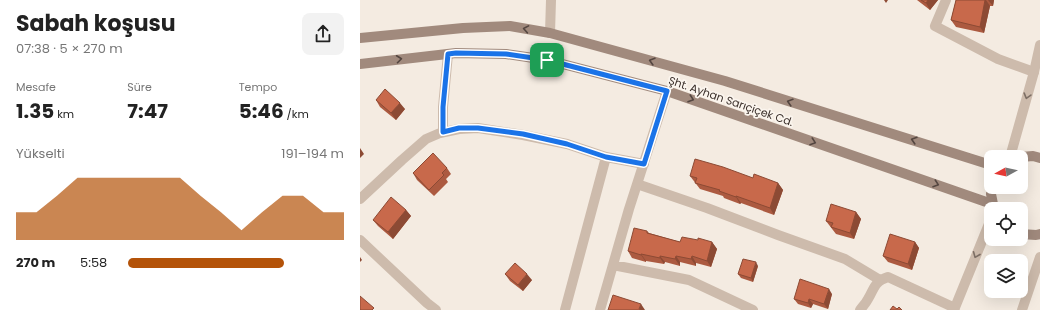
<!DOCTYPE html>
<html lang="tr">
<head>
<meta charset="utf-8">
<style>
	:root { --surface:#fff; --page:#f2f2f2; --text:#222; --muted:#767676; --accent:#b45309 }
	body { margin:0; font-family:Poppins,sans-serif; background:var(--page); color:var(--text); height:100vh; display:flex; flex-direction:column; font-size:15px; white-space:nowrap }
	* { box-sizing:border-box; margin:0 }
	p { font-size:13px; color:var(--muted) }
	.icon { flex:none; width:22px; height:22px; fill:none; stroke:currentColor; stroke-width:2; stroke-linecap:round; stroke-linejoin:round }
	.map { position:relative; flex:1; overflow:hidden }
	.side { display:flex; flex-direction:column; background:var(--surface); width:360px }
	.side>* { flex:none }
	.needle { width:26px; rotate:262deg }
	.fabs { position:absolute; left:624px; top:150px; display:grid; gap:8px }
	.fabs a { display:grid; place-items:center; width:44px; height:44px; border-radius:8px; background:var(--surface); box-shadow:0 4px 16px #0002; font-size:20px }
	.pin { position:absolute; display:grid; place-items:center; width:34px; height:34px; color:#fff; margin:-17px; border-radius:8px; box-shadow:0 2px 6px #0006 }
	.round { display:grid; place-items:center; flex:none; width:42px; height:42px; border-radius:8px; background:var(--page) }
	.head { display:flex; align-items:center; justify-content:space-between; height:68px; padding:0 16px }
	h1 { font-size:22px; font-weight:700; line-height:30px }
	.figures { display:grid; grid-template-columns:repeat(3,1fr); gap:6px; height:68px; padding:4px 16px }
	.figures div { display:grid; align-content:center }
	.figures b { font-size:20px; font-weight:700 }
	.figures small { font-size:11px; font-weight:400 }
	.figures p { font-size:11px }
	.chart { height:112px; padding:8px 16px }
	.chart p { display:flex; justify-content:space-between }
	.chart svg { width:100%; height:72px; margin-top:4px; fill:var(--accent); opacity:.7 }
	ul { padding:0 16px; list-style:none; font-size:13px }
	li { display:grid; grid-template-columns:64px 48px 1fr; align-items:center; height:30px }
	li i { height:10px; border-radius:5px; background:var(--accent) }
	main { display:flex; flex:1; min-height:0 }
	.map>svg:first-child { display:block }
</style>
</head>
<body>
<main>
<section class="side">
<div class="head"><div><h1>Sabah koşusu</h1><p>07:38 · 5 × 270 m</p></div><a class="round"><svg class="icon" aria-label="share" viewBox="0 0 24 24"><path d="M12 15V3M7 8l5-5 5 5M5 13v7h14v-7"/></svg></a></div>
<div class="figures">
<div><p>Mesafe</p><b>1.35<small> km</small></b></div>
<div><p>Süre</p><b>7:47</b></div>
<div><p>Tempo</p><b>5:46<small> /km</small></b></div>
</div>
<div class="chart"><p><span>Yükselti</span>191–194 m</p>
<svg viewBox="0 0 160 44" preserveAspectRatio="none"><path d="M0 44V27L10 27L20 17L30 6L40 6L50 6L60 6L70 6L80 6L90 17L100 27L110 38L120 27L130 17L140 17L150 27L160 27V44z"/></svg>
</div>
<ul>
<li><b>270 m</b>5:58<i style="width:72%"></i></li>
</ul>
</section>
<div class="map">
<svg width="680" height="310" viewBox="0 0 680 310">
	<rect width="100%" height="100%" fill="#f4ebe1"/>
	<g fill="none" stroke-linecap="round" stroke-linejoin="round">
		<!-- minor -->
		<path stroke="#cdbbac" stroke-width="10" d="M586,0L575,26L638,59L674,72
			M190,33L191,0
			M83,132V107L88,54
			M277,184L347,208L418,235L485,259L520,280
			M0,199L42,160L66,139L80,133L99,129L118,128L163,135L207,144L246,157L284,164
			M0,240L67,303L76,310
			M253,265L329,280L393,310
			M205,310L246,157
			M240,310L269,209L307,91
			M500,310C503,306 506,303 508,299C515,287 514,282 528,277L595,308
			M594,310L631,219
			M662,310L680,257"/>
		<!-- tertiary -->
		<path stroke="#cdbbac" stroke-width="10" d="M650,157L674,72L680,45"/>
		<!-- secondary -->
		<path stroke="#a18a7d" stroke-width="10" d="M0,38L103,28L150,26L190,33L365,81L631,165
			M0,64L96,53L146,54L187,60L307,91L632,204
			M661,157L673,156L680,158
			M632,187L631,194L634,209
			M661,234L676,235L680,234"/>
	</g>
	<!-- wall -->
	<path fill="#ac5a40" d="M557,0H578L570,10Z
		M596,0H634L633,6H630L624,33L596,27L591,20Z
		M16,100L45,109L36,120L20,107Z
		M87,168L91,174L86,179L88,182L74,196L57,180L53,173Z
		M330,176L393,178L418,183L423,190L414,215L381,203L380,204L364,198L363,196L340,189Z
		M46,210L51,216L33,239L18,226L13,220Z
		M496,212L501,219L494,239L476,234L466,221Z
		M287,231L289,233L320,242L338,240L352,242L357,249L351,267L336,263V266L320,262V266L305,262L304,264L286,261V262L272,258L268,251Z
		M555,242L559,248L552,270L528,262L523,256Z
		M398,266L393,282L381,278L378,274Z
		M145,274L172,280L163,291L150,281Z
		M472,294L468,309L453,304L451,308L438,304L434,299Z"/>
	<!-- shaded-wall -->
	<path fill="#8c4a34" d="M524,0H528L526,3Z
		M568,0H578L570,10L566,3Z
		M625,0H626L630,6L624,33L620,27Z
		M628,0H634L633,6Z
		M40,103L45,109L36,120L31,113Z
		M0,148L4,154L0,158Z
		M418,183L423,190L414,215L410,208Z
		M376,196L381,203L380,204L376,197Z
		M46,210L51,216L33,239L28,232Z
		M496,212L501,219L494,239L490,233Z
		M352,242L357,249L351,267L347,261Z
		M555,242L559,248L552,270L548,264Z
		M281,254L286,261V262L281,255Z
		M300,256L305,262L304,264L300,258Z
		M316,256L320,262V266L315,259Z
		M332,256L336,263V266L331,259Z
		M0,257L2,260L0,262Z
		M396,262L398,266L393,282L391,278Z
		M167,274L172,280L163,291L158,285Z
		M469,289L472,294L468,309L464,304Z
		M449,299L453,304L451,308L448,303Z
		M281,304L285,310H280L279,309Z"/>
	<!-- building -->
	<path fill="#c8694b" stroke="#8c4a34" d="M561,0H568L566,3Z
		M596,0H625L620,27L591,20Z
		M25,89L40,103L31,113L16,100Z
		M73,153L87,168L82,173L84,175L69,190L53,173Z
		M335,159L363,167L393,178L394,174L418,183L410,208L376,196V197L359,191L360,190L335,183L337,178L330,176Z
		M31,197L46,210L28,232L13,220Z
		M471,204L496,212L490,233L471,227L473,223L466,221Z
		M274,228L287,231V233L320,242L322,237L338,240V238L352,242L347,261L332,256L331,259L316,256L315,259L300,256V258L281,254V255L268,251Z
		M530,234L555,242L548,264L523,256Z
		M383,259L396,262L391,278L378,274Z
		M155,263L167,274L158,285L145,274Z
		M440,279L469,289L464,304L449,299L448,303L434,299Z
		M253,295L281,304L279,309L283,310H248Z
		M0,296L14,308L12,310H0Z
		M533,306L537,309L539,307L542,310H530Z"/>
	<!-- one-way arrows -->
	<defs><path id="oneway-chevron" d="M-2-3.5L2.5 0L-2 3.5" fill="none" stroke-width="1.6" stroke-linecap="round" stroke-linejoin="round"/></defs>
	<g stroke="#544640">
		<use href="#oneway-chevron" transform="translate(166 29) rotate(-170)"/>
		<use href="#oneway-chevron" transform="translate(39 59) rotate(-7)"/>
		<use href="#oneway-chevron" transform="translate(292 61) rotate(-164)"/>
		<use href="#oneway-chevron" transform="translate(331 99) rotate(19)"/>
		<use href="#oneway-chevron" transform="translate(430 102) rotate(-163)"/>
		<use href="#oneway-chevron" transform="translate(554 140) rotate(-163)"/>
		<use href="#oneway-chevron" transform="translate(453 142) rotate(19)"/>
		<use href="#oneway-chevron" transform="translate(576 184) rotate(19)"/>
	</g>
	<g stroke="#7d6f65">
		<use href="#oneway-chevron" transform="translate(667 96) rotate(106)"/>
		<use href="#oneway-chevron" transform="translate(616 255) rotate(112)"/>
	</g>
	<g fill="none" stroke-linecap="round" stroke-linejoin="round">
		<defs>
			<path id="route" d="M96,53L146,54L187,60L307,91L284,164L246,157L207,144L163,134L118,128H99L83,132V107L88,54Z"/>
		</defs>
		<!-- route casing -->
		<use href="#route" stroke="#fff" stroke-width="8"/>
		<!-- route -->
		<use href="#route" stroke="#1a73e8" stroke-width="5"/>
	</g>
	<g text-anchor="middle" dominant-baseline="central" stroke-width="3.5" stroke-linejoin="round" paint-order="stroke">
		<!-- street labels -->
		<g font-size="11" fill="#3b302b" stroke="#fbf5ee">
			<text transform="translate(371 101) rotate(19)">Şht. Ayhan Sarıçiçek Cd.</text>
		</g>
	</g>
</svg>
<div class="fabs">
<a><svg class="needle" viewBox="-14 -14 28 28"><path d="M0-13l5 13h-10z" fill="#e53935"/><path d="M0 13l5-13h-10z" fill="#767676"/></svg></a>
<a><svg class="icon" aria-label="locate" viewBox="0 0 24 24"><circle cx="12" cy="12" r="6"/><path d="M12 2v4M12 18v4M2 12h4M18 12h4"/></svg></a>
<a><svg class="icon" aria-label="layers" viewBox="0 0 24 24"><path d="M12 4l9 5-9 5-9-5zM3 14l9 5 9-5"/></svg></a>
</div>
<div class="pin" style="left:187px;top:60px;background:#1e9e55"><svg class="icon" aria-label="arrive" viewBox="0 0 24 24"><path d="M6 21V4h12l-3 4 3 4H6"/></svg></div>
</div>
</main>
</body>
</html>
